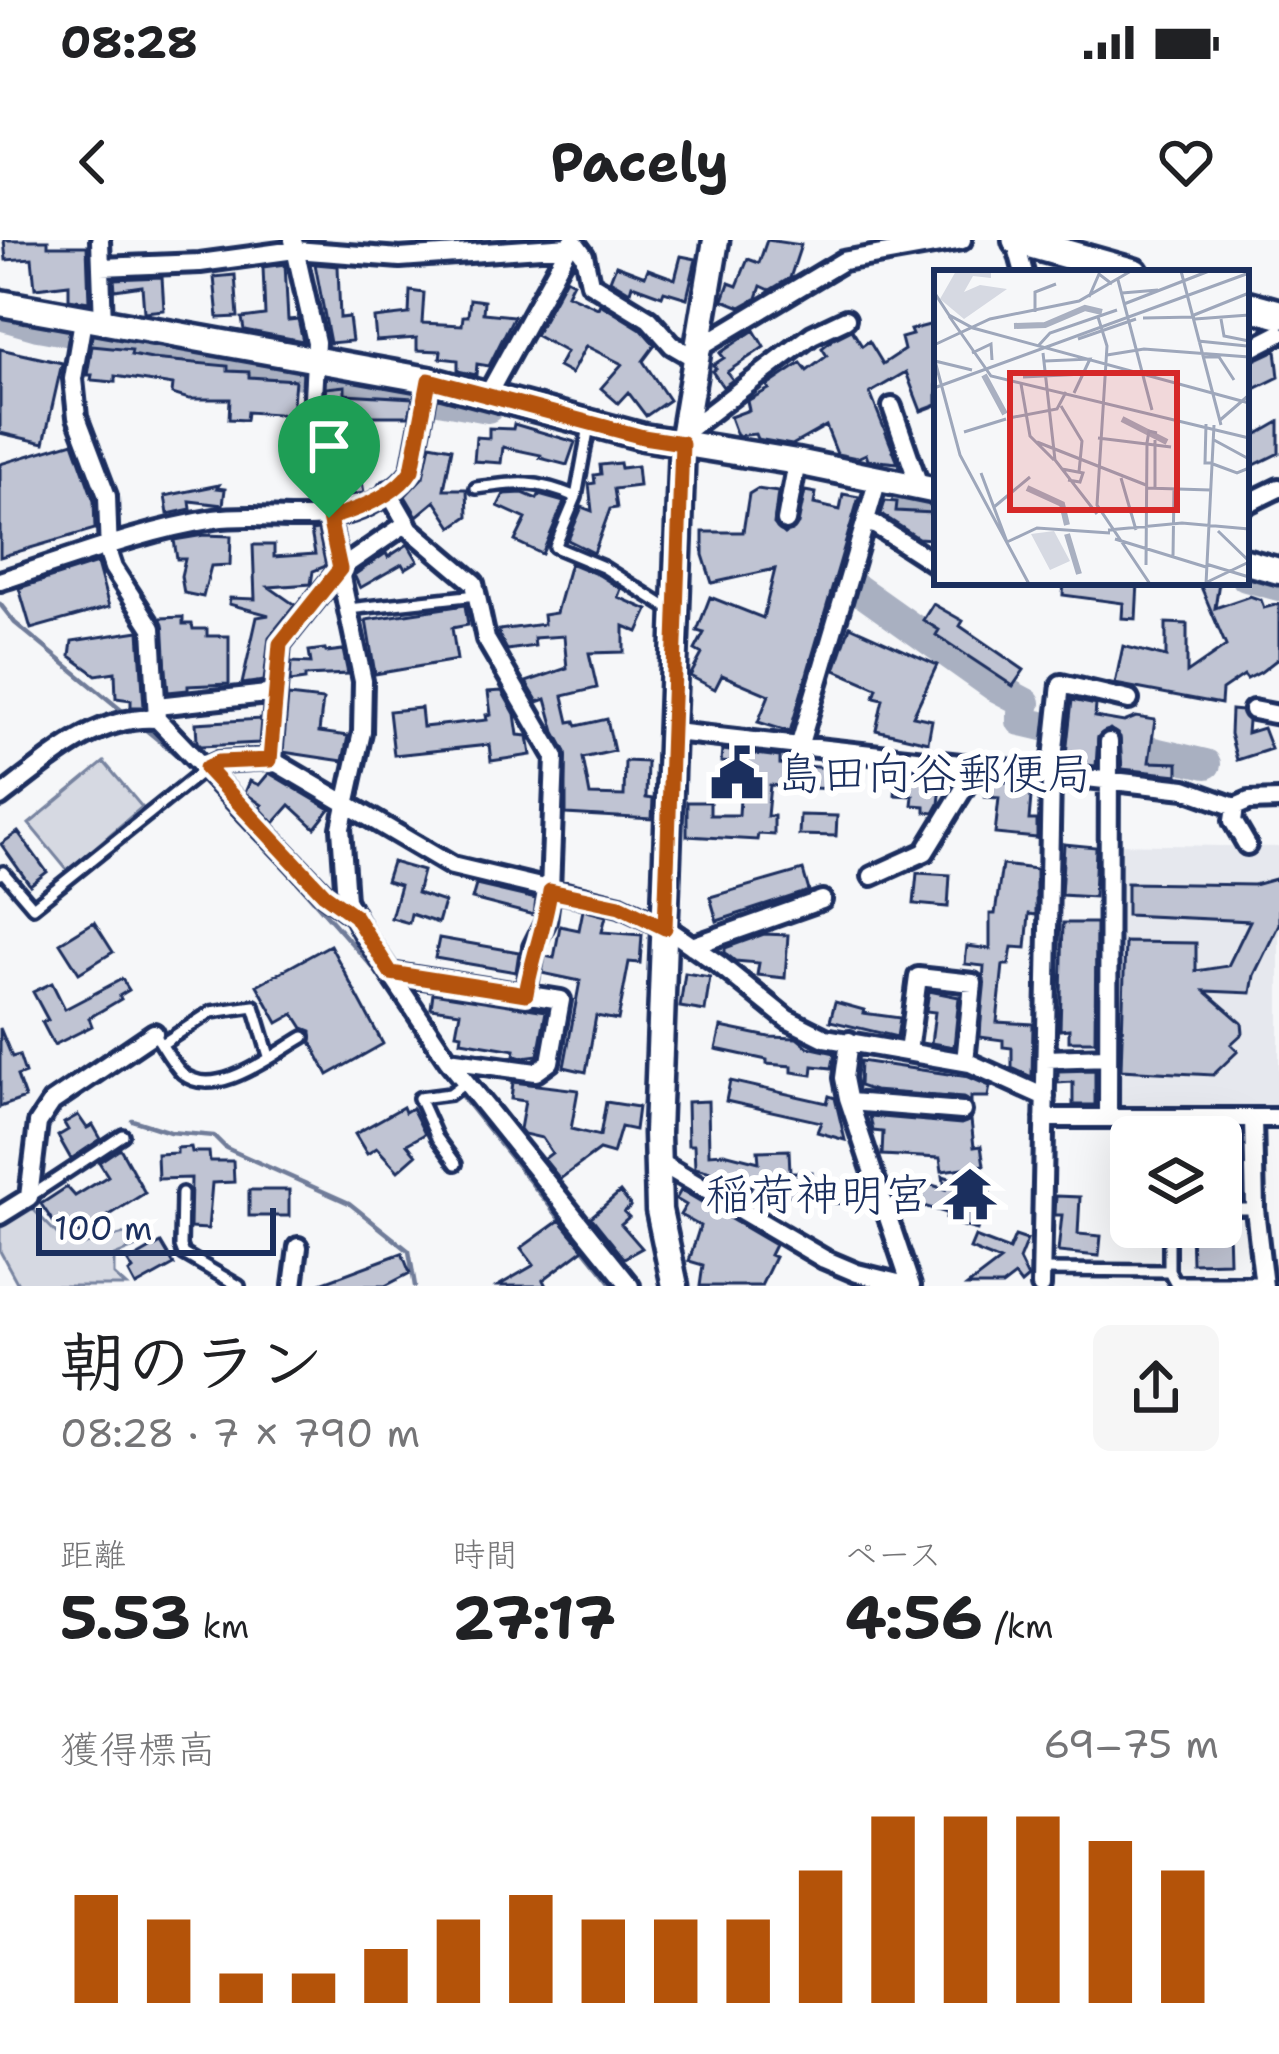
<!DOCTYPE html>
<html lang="ja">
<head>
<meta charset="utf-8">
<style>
	:root { --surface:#fff; --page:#f6f6f6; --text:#202124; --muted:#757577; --accent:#b45309 }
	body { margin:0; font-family:"Shantell Sans","Klee One",sans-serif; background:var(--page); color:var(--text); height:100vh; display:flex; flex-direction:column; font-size:45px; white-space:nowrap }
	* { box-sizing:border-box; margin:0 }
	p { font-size:39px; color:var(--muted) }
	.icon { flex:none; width:66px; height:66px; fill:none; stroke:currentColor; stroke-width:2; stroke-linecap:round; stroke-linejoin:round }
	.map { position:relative; height:1046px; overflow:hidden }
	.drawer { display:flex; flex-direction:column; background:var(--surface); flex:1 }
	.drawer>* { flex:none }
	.fabs { position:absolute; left:1110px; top:876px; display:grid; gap:24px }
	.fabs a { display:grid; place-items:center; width:132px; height:132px; border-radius:18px; background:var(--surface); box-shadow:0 12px 48px #0002; font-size:60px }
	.scale { position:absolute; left:36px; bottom:30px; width:240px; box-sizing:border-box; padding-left:12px; border:6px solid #1b2f5e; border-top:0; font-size:33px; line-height:42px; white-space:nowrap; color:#1b2f5e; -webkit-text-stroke:9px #fff; paint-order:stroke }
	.pin { position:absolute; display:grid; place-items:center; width:102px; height:102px; color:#fff; margin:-123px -51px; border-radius:50% 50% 50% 0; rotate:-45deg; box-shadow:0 0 12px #0007 }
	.pin .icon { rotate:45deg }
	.round { display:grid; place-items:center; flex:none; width:126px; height:126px; border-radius:18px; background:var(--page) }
	.headline { display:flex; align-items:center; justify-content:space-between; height:204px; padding:0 60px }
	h1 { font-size:66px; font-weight:700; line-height:90px }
	.figures { display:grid; grid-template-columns:repeat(3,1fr); gap:18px; height:204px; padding:12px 60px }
	.figures div { display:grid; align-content:center }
	.figures b { font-size:60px; font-weight:700 }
	.figures small { font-size:33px; font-weight:400 }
	.figures p { font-size:33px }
	.chart { height:336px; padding:24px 60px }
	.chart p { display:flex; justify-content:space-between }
	.chart svg { width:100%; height:216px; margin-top:12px; stroke:var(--accent); stroke-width:6 }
	.status { display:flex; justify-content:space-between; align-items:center; height:84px; padding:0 60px; background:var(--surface); direction:ltr }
	.status svg { height:33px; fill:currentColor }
	header { display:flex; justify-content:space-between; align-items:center; height:156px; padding:0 60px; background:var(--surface); font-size:54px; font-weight:700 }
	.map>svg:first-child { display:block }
</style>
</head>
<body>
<div class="status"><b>08:28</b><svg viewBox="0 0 49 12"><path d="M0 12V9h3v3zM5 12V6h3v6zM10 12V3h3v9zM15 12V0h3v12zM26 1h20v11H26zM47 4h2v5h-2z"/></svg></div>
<header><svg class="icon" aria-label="back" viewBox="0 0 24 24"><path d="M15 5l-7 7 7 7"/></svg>Pacely<svg class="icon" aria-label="heart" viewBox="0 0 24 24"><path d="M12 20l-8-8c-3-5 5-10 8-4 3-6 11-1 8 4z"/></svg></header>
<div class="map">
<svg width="1279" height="1046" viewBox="0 0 1279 1046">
	<rect width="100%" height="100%" fill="#f6f7f9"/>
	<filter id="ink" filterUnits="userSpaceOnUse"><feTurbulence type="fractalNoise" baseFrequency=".00833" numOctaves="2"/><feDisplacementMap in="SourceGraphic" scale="24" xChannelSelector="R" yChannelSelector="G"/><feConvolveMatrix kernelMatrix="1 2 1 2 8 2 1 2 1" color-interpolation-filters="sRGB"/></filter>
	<g filter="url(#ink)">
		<!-- built -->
		<path fill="#e6e8ee" d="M1111,604L1279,607V871H1110Z"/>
		<!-- green -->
		<path fill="#d6d9e2" stroke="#7884a0" stroke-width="3" d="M104,522L142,567L68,631L29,584Z
			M29,965L60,997L82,1005L136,991L144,1004L114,1016V1035L126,1046H19L0,1011V988Z"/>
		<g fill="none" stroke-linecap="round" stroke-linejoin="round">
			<!-- stream -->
			<path stroke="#707c99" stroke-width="4.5" d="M0,364L15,383L126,474
				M140,485L196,531
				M249,587L383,739L463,858L614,1046
				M132,880L170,892L214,896L226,908L349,963L409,1011L415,1046"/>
			<!-- river -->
			<path stroke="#a9b0c1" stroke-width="30" d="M0,75L38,86L488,168
				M906,258L937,264
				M1246,337L1279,346
				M856,348L994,446L1026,463L1021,481L1206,524"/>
		</g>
		<!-- building -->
		<path fill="#c0c4d3" stroke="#1b2f5e" stroke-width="3" d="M4,0H48V6H87L89,62L69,59V44L35,48L32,18L6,20Z
			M767,0L801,5L790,38L770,50L761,46L757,58L741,67L723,60L729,43L737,46L748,19L759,23Z
			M681,16L696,19L687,58L664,51L662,56L632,45L630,52L610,40L616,25L645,36L648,29L675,39Z
			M285,24L288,80L298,79L303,101L244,90L242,78L265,75L263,27Z
			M315,24L338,26L340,78L349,77L352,101L330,103Z
			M235,35L238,77L218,78L214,37Z
			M162,37L164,70L144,72L142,46L115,50L114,39Z
			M566,38L573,42L567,54L598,68L600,64L641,89L655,105L643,121L669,160L646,176L628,152L618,163L601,148L622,124L586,106L571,134L558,127L566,112L535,95Z
			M410,51L424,53L422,83L462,85L463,76H468L470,59L484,61L483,73L514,76L489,126L477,124L476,135L458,131V120L440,118L441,111L417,110V98L376,101L374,78L409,74Z
			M937,83V165L921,171L906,132L870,153L898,223L868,220L866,214L857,218L837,214L826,186L792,205L757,199L755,194L737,196L730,177L749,170L747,161L769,149L767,146L801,123L807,131L827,116L822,108L832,100L852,90L862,106L869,101L883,124L904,110L901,98L912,95L910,90Z
			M754,90L764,107L727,132L733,140L723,147L712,131L716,128L713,125L724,118L720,113Z
			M92,106L132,110L131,115L152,119L228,126V131L249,132V137L295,140L292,175L247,172L246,180L229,179L230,159H189L172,154L173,145L115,136V142L91,140L92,135H87Z
			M0,109L62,123L44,203L0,193Z
			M1276,110L1279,137L1246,153V124Z
			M345,146V154L413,158L409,176H325L326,148Z
			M1246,177L1258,194L1279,182V213L1246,229Z
			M514,184L575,202L567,225L540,218L541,215L503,207L501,223L474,221L476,197L489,198V188L513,189Z
			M358,197L379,206L372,223L358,217L364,253L338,257L334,231L345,230Z
			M73,202L94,261L95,289L0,317V224Z
			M430,204L452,208L444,249H467L468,276L452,287L435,261L417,276L405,256L423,237Z
			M620,223L621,228L637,226L639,246L614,249L617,268L610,269L594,313L568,300L582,267L592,271L589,244L595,243L594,235L601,234L600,225Z
			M219,245L217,248L225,249L223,265L190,261L191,269L168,274L165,256Z
			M757,249L778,252L774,284L785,294L798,284L805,251L816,253L814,264L840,270L843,254L859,257L790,492L758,482L769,455L722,435L715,449L690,436L702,414L695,410L704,393L697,391L710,357L763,378L775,329L712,343L703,315V292H743L749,254Z
			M523,253L537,259L539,255L564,262L542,314L515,301L526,279L498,266L504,254Z
			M885,261L897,262L896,271L933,273L932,299L918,298L881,274Z
			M318,290L326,326L313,331L311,344L269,347L295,365L269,397L264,441L242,444L257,377L269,375L229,364L230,358L255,359L253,305H274V317L315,314L311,291Z
			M204,295L231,296L230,325L211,326L203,357L184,353L181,336L185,319H177L174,300Z
			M408,304L418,321L405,329L402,324L360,348L354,335L386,313L388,317Z
			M97,323L109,367L31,389L19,348Z
			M570,323L599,335L621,349L618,357L648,370L638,392L624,386V412L589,413L597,448L563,456L569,482L575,481L577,486L607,479L614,511L583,518L590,555L624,556L625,521L647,522L646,558L653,559L652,579L566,574V512L555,492L546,459L538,462L526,442L567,428L564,396L534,398L535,406L507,410L500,397L499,390L544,384L543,375L556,373Z
			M1064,342H1138L1136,379L1122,378L1123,363L1063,355Z
			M1199,342H1219L1215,368L1250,356L1261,360L1264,368L1279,364V418L1261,432L1247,439L1244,435L1222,450L1221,464L1115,444L1123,406L1166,417V383L1187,384V433L1226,406Z
			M933,364L963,381L960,386L1024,430L1013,446L936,395L939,390L923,380Z
			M465,365L468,385L452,388L457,420L375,434L366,380Z
			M183,377V384H192L193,389H207V396H229V444L188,446V450L168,452L161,378Z
			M850,386L937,425L913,476L932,480L928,502L876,490L883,459L874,457L877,448L835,430Z
			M139,391L144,467H131V460L116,458L115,432L96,435L70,416L72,401Z
			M325,409L326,412L343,410L348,434L305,436V440L290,442L291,422L311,423L309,411Z
			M502,451L515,474L518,495L528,496L531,515L491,521L489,505L394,515L389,471L421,468L423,487L487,480L486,475L491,474L488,452Z
			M288,456L323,460L319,492L348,496L343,521L283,512Z
			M1072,460L1096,465L1095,477L1124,482L1136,477L1155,480L1149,522L1178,523V535L1122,529L1120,497L1110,489L1098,497L1096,526L1065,523Z
			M1231,470L1241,471L1248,481L1247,493L1263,488L1271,509L1237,520L1230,494Z
			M261,479L259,503L201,506L197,502L196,483Z
			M722,510L780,517V524L830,528L828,549L770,545L767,576H774V595L758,594L757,600L687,596V562H710V575H739L742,524L721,522Z
			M269,533L330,569L315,588L290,565L274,583L260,568L262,565L245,553L250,541L259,545Z
			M897,535L932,537L931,546L941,547L939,564L934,573L925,572V566L912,565L913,556L895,555Z
			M986,540L1032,545L1029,580H1037V598L995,594L999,558L985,557Z
			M800,575L837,576L836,596L799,595Z
			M18,592L47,632L30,645L1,604Z
			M1064,604L1096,607L1094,657L1061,655Z
			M392,622L423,631L417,653L444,662L438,683L411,674L409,683L391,678L400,645L386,641Z
			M1002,625L1036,629V675L1029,674L1026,708L1012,707L1009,725H1003L997,782L1033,784L1032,837L1012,828V808L1003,807V800L980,797L984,726L965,724L967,706L990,709V674H995Z
			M803,630L809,651L717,681L710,657Z
			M917,633L950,635L948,667L914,664Z
			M1279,638V684L1254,735L1251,753L1205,751L1242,783L1243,793L1231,804L1238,811L1213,835L1121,830L1125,702L1196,703V731L1228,726L1250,681L1127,675V643L1254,645Z
			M476,645L536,659L534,675L472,659Z
			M583,670L606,676L602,692L642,695L640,723L629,722L618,780L596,776L586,832L564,827L580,741L542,733L545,716L554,718L560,686L579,690Z
			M94,682L113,712L79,733L60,703Z
			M1063,683H1096L1095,801H1069V789L1060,790Z
			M764,694L788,695L785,738L757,735L759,723L735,721L725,713V708Z
			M439,698L519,712L516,732L435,718Z
			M330,705L383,804L328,835L311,802V791L303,788L294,774L278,783L257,745Z
			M685,733L710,737L705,771L680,767Z
			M122,739L129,750L119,756L121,759L89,778L92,786L54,805L42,782L48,780L33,752L52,743L65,769Z
			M929,751L959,757L954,807L931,803L935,772L926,771Z
			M433,753L546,771L538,815L523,817L514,815L515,810L461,801L462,794L456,793L460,772L431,768Z
			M835,762L864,770L863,773L900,778L897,797L830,781Z
			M721,787L769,797L797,798L808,807L835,813L832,828L813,826L812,835L792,832V826L767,824V820L716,809Z
			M0,788L12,817L19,815L25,833L17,836L25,858L0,867Z
			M860,821L969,837L990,846L988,857H971V862L963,858L874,851L859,846Z
			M1095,830V865H1073V842L1058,843V831Z
			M730,841L827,863L829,856L835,858L845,900L817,892L821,882L726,861Z
			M513,842L578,850L571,889L600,896L606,862L638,867L635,890L621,887L613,914L599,910L560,939L544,919L552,913L542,898L524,894L520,889L525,861L511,859Z
			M708,861L709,914L724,913L759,922L758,911L789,910L790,932H812V941H861L865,964L817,963V959L776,955L772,965L748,955L753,942L695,928L694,905H688L687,862Z
			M403,867L405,872L412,868L425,894L407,904L416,915L398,931L377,908L367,914L355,894Z
			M78,875L87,888L93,885L101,899L71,919L58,896L68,890L64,883Z
			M870,876L961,884L971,880L974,907L981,906L984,925L942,931L940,918L882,915L883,892L873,891Z
			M191,907L192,912H209L210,921H233L234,942L212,943L208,989L190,988L191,938L158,939L157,914L177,913V908Z
			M120,908L145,953L79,994L67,979L56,986L41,964L67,947L75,956L108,936L99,922Z
			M943,936L990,951L977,990L959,985L946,978L947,973L900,959L906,937L945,949Z
			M249,950H289V976H249Z
			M681,950L775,1005L770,1015L775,1017L761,1046H700L703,1025L689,1021L700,986L680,975L686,965L676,959Z
			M620,952L631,966L624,972L629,977L621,984L642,1008L624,1018L591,977Z
			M1056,956L1080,957L1078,994L1101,996L1099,1016L1058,1012L1062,975H1055Z
			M560,980L584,1009L543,1040L546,1046H498L534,1025L521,1008Z
			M1191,987H1228L1229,1022L1192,1023Z
			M1015,996L1027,1000L1019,1020L1028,1038L1021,1044L1015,1036L1002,1046H967L1000,1021L970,1009L975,997L1009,1010Z
			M161,1003L174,1025L136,1046L129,1033L133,1030L128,1022Z
			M402,1013L410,1033L385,1046H313Z"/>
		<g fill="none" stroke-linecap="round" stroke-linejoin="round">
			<defs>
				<path id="lane" d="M476,248C518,242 536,240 576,257L589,186
					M576,257L555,307L603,327L671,370
					M348,369L477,355
					M0,634L3,632L33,667L205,529
					M154,793C163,806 171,822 182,833C215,862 274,814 304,797
					M162,804L211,772L254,766L269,816
					M456,924L437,898L419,858L450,854L465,843
					M182,953L181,1006L184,1014L239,1046
					M29,957L123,895
					M1221,969H1255
					M1041,1030L1169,1031L1175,1042H1263
					M1169,1031V987"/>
				<path id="street" d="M100,0L103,84
					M293,0L316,102L311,195L363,441L362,492L341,588L346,660L363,693L448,820L630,1046
					M573,0L584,15L590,43L649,79L672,105L696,119
					M1015,0L1024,33
					M101,27L200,23L295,10L400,18L569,6
					M83,80L73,139L77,177L107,256L109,316L113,328L152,388L157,479L324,654L353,675
					M698,108L843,21L962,0
					M1246,111L1279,94
					M488,154L572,1
					M892,167L920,248
					M684,193L812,95L846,79
					M388,251L410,289L474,343L486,399L555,517L550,651L546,681L533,707L526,754
					M1246,264L1279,248
					M866,279L934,323
					M786,281L797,222
					M0,341C70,319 141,291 214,279C259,272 307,285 352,272C372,266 401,247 412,230L429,140
					M157,466L276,453
					M1253,470L1279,475
					M674,492L1185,549L1235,567
					M799,507L878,239
					M270,519L280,404L340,329L407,283
					M206,528L219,522L270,519L452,626L620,666L665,687L720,725L787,779L825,798L970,823L1045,857
					M0,557C46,523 95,474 157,479
					M1247,605L1233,581L1235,567L1249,561L1279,560
					M872,636L925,612L977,527
					M692,706L822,660
					M391,733L561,760L550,822L536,832L448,820
					M849,801L844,838L848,858L911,1046
					M908,812L918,737L973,743L965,822
					M1046,819L1108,817
					M850,862L962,871
					M1044,878H1279
					M1108,878L1109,502
					M1253,878L1255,969L1264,1046
					M657,921L824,1019L857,1033L910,1046
					M0,975L29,957L38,883L52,862L154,793
					M293,1046L298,1007
					M1041,1046L1051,537L1061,444L1129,460"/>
				<path id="secondary" d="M0,63L429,140L643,197L797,222L937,251
					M1246,322L1279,331
					M675,1046L659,970L657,893L682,203L716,0"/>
				<path id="primary" d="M1017,0L1134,33
					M1246,65L1279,74"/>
			</defs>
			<!-- lane casing -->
			<use href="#lane" stroke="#1b2f5e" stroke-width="18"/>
			<!-- street casing -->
			<use href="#street" stroke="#1b2f5e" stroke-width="26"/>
			<!-- secondary casing -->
			<use href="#secondary" stroke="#1b2f5e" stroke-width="33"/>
			<!-- primary casing -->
			<use href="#primary" stroke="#1b2f5e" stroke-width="36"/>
			<!-- lane -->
			<use href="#lane" stroke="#fff" stroke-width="9"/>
			<!-- street -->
			<use href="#street" stroke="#fff" stroke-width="16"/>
			<!-- secondary -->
			<use href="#secondary" stroke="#fff" stroke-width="24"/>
			<!-- primary -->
			<use href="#primary" stroke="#fff" stroke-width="27"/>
		</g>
	</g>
	<g fill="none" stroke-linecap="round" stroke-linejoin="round" filter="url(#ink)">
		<defs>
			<path id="route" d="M429,140L643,197L682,203L665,688L620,666L550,651C545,687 532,717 526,754L391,733L355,676L324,654L206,528L219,522L270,520L280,404L340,329L329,278C357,270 396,256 412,230Z"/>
		</defs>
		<!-- route casing -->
		<use href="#route" stroke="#fff" stroke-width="24"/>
		<!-- route -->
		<use href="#route" stroke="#b45309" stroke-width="15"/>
	</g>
	<!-- icons -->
	<defs>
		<symbol id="civic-bare" viewBox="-9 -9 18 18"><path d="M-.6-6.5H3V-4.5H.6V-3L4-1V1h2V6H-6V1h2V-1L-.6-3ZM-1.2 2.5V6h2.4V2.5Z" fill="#1b2f5e" stroke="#fff" stroke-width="2.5" paint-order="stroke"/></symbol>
		<symbol id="temple-bare" viewBox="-9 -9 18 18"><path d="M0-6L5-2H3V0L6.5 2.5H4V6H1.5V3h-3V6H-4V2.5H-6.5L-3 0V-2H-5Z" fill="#1b2f5e" stroke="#fff" stroke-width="2.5" paint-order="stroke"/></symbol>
	</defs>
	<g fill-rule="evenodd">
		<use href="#civic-bare" x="699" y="495" width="76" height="76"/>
		<use href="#temple-bare" x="932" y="916" width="76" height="76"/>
	</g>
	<g text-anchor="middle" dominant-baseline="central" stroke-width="12" stroke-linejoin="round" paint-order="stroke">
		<!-- poi labels -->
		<g font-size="45" fill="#1b2f5e" stroke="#fff" text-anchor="start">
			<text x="777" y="533">島田向谷郵便局</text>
			<text x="930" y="954" text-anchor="end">稲荷神明宮</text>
		</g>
	</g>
	<!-- overview -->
	<g transform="translate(934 30)">
		<rect width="315" height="315" fill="#f6f7f9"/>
		<path d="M22,1H57V8L39,6L30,22L46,15L73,19L30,49L6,29ZM120,261L136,291L116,300L97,264Z" fill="#d6d9e2"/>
		<path fill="none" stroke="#a9b0c1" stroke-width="6" d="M80,56L111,55L151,38L168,42M50,105L71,144M188,149L233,172M93,218L128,234L133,255M133,264L145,304"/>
		<path fill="none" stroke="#9ea7bb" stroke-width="3" d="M247,1L287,155M184,10L218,140M0,22L15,45L39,58L315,133M188,23L224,20M155,27L165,4L178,14M190,34L275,1M101,42V22L122,14M260,45L315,23M15,46L57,106L315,168M164,47L173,76L163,235L216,314M209,48L261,47M261,49L315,45M287,49L290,66L315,71M144,69L202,49M264,71L313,76M0,75L56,49L145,31L197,1M105,75L116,63L183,40M38,83L57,74L58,90M109,83L121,190L163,244M173,85L210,79L315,87M268,87H285L300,110M1,91L26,185L95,314M1,91L38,100M111,91L156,89L140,123M89,107L150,104M87,114L96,166L120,190M0,118L315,3M127,136L148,171L145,202M75,148L123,139L132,122M285,151L315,125M272,154L271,193H278M30,162L72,149M164,168L237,177M280,170L315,189M103,172L212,215M279,194L303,203L315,198M128,199L149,203L146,212L134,210M47,203L73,272M187,208L202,260M212,218L276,220M221,218V170M60,237L96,207M174,260L248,253L315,259M284,261L315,291M181,269L272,297M73,272L103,258L176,263M239,287L240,218M272,294L315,307M212,295L213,173L215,161L223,163M269,314L315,292M272,314L280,155"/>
		<path fill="#d62828" fill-opacity="0.15" stroke="#d62828" stroke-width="6" d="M76,103H243V240H76Z"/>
		<rect width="315" height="315" fill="none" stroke="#1b2f5e" stroke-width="6"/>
	</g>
</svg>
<div class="fabs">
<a><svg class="icon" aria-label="layers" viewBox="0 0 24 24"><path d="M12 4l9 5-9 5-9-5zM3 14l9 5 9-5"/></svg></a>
</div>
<div class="scale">100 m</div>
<div class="pin" style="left:329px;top:278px;background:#1e9e55"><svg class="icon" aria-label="arrive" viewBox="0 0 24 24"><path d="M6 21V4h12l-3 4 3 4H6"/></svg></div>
</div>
<section class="drawer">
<div class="headline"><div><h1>朝のラン</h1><p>08:28 · 7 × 790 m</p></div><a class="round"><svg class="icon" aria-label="share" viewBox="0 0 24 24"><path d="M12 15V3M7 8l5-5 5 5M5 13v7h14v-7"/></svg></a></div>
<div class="figures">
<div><p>距離</p><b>5.53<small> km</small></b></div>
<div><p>時間</p><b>27:17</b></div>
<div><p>ペース</p><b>4:56<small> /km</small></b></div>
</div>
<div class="chart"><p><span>獲得標高</span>69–75 m</p>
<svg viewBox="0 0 160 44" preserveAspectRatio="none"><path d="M5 44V22M15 44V27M25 44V38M35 44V38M45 44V33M55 44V27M65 44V22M75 44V27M85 44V27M95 44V27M105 44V17M115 44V6M125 44V6M135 44V6M145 44V11M155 44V17"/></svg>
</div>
</section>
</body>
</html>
